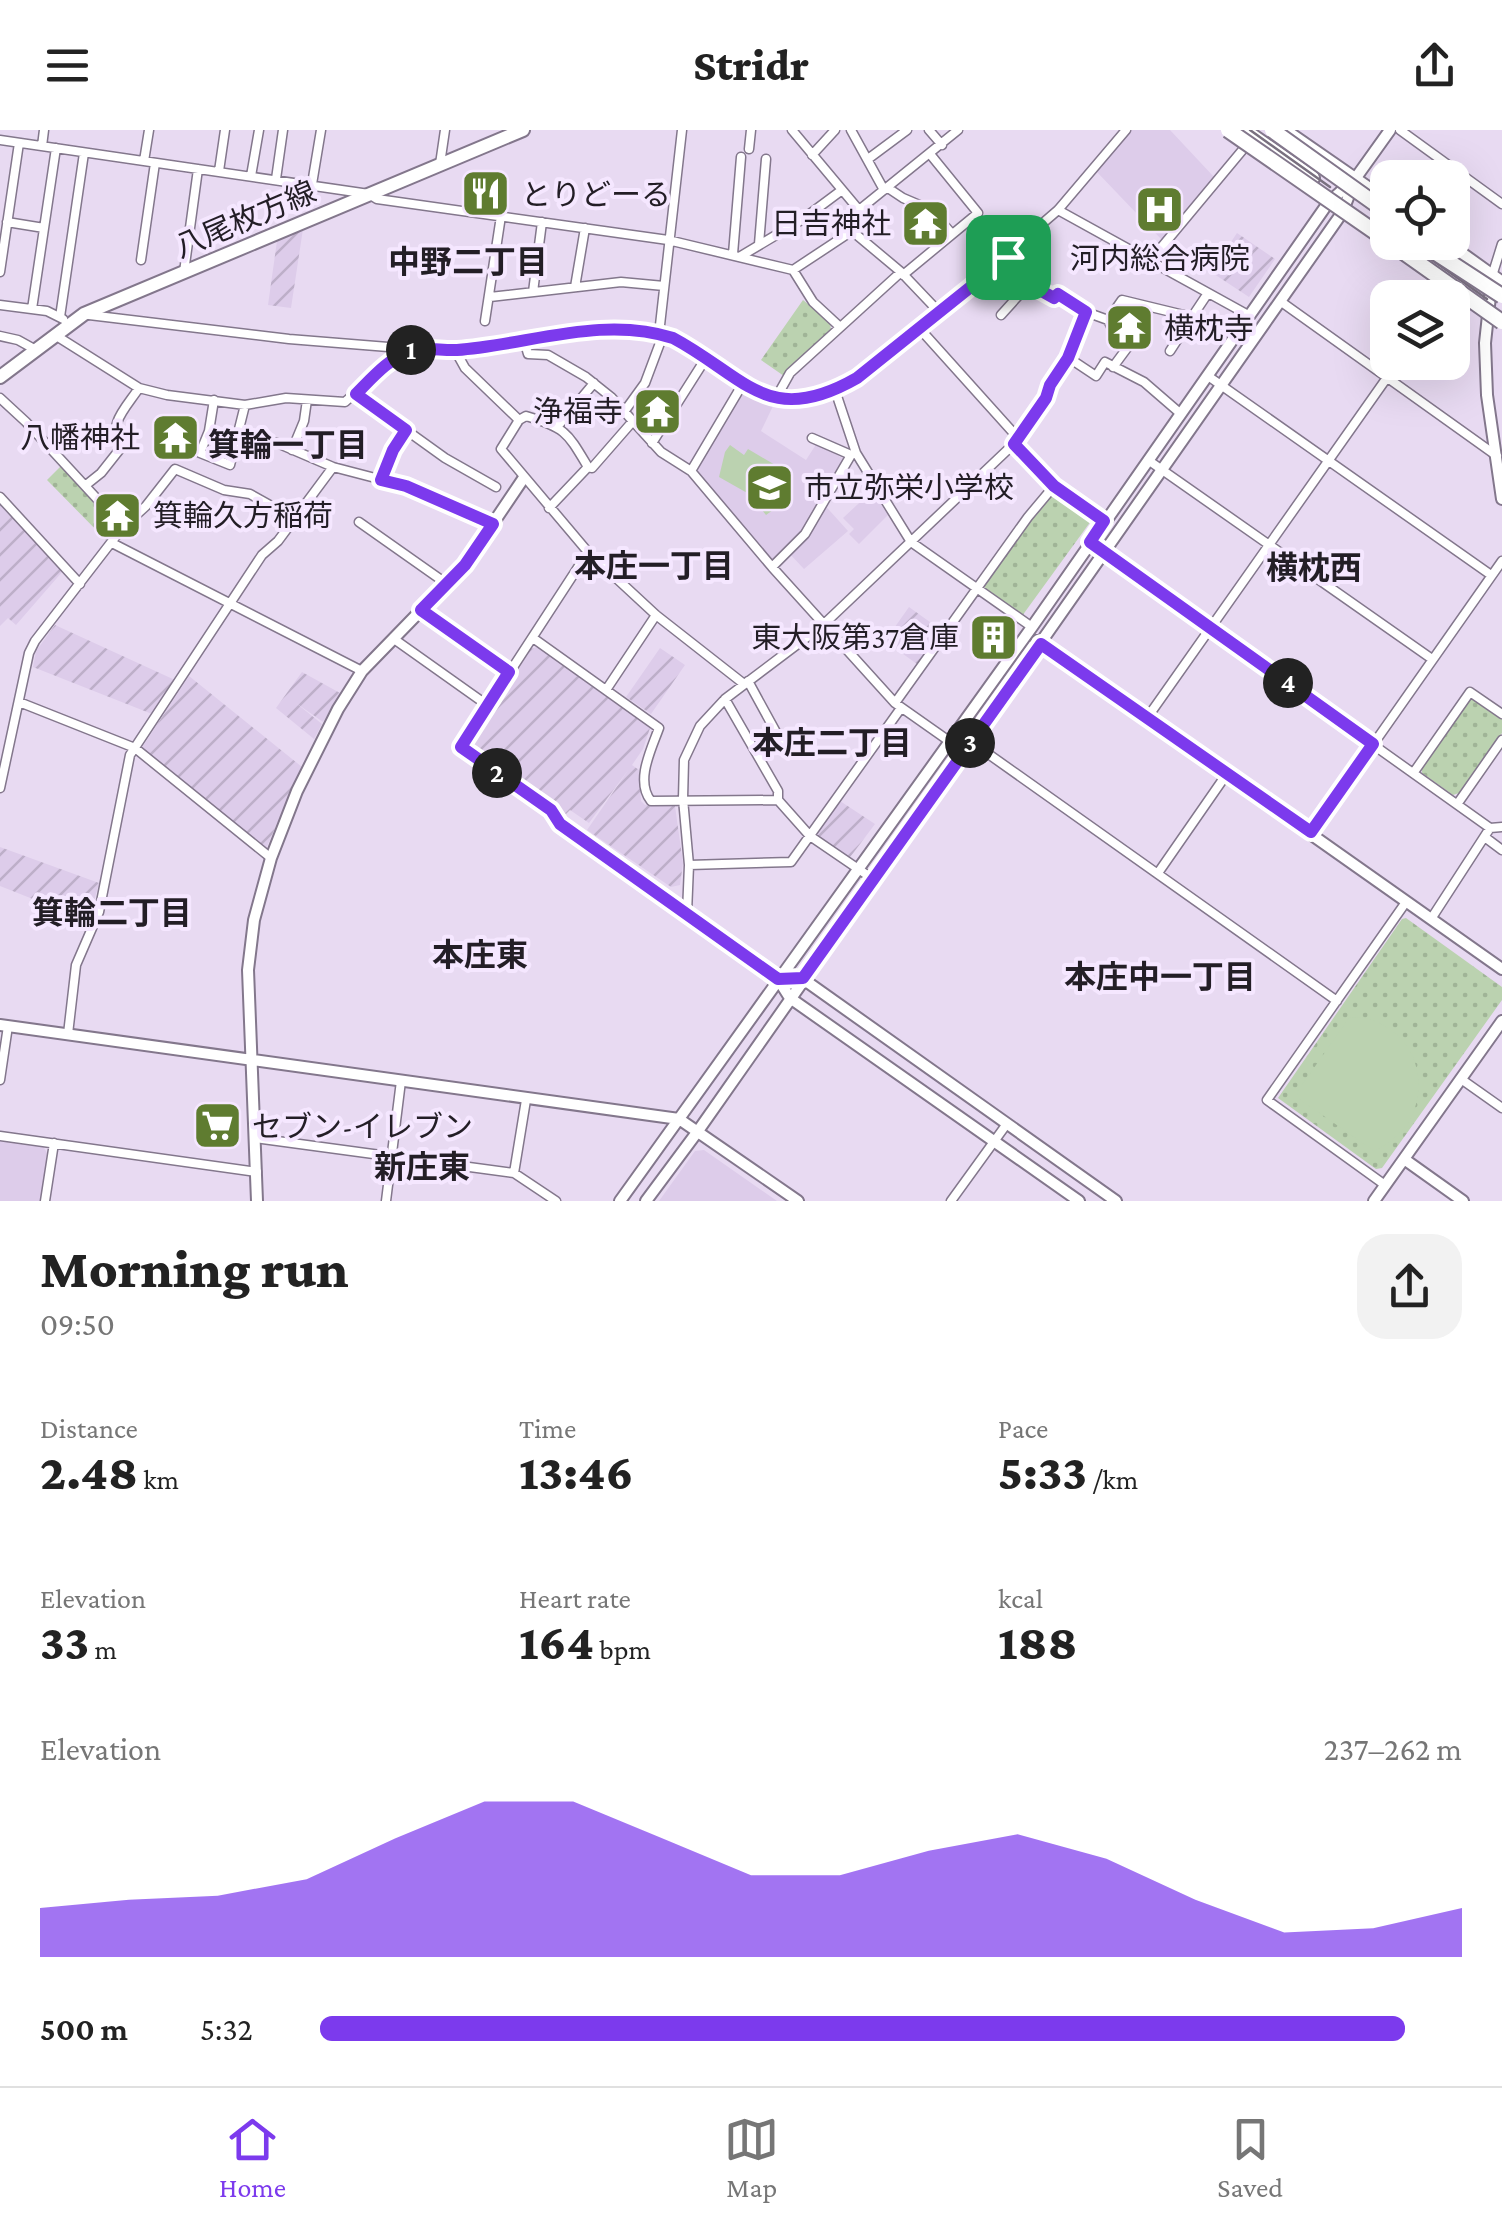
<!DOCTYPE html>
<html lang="en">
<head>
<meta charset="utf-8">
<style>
	:root { --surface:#fff; --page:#f2f2f2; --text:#222; --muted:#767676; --line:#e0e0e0; --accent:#7c3aed }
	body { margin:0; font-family:"Crimson Pro","Noto Sans JP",serif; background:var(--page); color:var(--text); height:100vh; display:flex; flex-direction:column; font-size:38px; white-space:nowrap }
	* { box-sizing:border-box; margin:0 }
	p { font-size:32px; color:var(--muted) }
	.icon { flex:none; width:55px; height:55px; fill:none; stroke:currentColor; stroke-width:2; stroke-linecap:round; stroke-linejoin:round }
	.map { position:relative; height:1071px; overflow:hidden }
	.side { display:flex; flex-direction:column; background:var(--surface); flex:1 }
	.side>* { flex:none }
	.controls { position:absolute; left:1370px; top:30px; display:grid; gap:20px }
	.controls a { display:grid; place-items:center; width:100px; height:100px; border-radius:20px; background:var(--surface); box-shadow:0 10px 40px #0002; font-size:50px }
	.pin { position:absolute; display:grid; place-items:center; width:85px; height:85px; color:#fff; margin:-42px; border-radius:20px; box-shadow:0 5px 15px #0006 }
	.km { position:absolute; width:50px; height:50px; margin:-25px; border-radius:50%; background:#222; color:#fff; font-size:28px; line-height:50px; text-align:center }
	.round { display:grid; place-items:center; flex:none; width:105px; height:105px; border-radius:30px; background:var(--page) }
	.headline { display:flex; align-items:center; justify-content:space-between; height:170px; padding:0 40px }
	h1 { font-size:55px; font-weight:800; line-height:75px }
	.figures { display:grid; grid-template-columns:repeat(3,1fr); gap:15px; height:170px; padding:10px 40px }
	.figures div { display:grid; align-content:center }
	.figures b { font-size:50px; font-weight:800 }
	.figures small { font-size:28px; font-weight:400 }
	.figures p { font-size:28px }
	.chart { height:280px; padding:20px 40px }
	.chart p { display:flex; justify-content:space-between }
	.chart svg { width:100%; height:180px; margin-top:10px; fill:var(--accent); opacity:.7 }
	ul { padding:0 40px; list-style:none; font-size:32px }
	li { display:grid; grid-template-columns:160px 120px 1fr; align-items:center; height:75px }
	li i { height:25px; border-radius:12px; background:var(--accent) }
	header { display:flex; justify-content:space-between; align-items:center; height:130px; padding:0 40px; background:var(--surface); font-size:45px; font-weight:800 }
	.dock { display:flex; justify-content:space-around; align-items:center; height:140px; border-top:2px solid var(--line); background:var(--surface); font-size:28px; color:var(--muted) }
	.dock a { display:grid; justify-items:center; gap:5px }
	.dock .on { color:var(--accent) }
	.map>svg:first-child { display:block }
</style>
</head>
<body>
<header><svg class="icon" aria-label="menu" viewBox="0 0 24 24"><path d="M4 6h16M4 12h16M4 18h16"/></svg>Stridr<svg class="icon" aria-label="share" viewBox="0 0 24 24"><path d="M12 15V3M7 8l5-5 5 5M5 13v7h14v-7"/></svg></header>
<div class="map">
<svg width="1502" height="1071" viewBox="0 0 1502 1071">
	<defs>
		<pattern id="industrial-furrows" width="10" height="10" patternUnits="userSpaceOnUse" patternTransform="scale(2.5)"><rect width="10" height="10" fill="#ddccea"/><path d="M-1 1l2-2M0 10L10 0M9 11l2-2" fill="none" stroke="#bdafc9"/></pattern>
		<pattern id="park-dots" width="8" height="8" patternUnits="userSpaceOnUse" patternTransform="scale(2.5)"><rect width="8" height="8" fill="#bbd2b0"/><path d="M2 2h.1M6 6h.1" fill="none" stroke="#a0b497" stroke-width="1.8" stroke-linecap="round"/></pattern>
	</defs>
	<rect width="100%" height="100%" fill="#e8daf2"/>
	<!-- built -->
	<path fill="#ddccea" d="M1130,0H1170L1214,47L1162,110L1096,41Z
		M741,261L774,274L761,301L806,330L817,313L844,329L821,371L848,401L804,439L787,421L775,430H770L698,343L697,335Z
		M872,361L888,385L859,414L849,404L854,399L843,388Z
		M0,1010L43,1016L47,1023L41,1071H0Z
		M704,1020L777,1071H659L695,1021Z"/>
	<!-- industrial -->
	<path fill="url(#industrial-furrows)" d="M303,99L291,178L268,175L277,111Z
		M1237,103L1275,129L1249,167L1211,142Z
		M0,374L63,441L16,495L8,488L0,496Z
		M909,477L941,500L917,534L885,511Z
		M55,495L175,550L152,584L33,537L36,521Z
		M537,517L650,598L643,619L632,635L639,640L641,671L645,675L675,676L683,733L680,755L671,757L587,700L629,639L589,693L570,680L566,684L474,620L471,614L531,519Z
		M660,518L685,535L651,584L626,567Z
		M302,542L340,563L323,592L296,573L322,594L314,609L276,578Z
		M189,546L302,637L265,721L141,619Z
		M840,671L875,694L848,730L818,709L817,703Z
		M0,717L99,753L92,779L67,771L63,781L0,756Z"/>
	<!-- park -->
	<path fill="url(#park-dots)" d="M803,170L830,192L831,200L784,246L761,230Z
		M63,334L114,393V402L106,410L47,350Z
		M1057,362L1091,391L1022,486L985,461L984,454L1029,389L1052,363Z
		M1476,569L1502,587V603L1459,663L1453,665L1422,643V636L1468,570Z
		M1406,788L1502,857V870L1382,1038L1376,1039L1278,968L1402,789Z"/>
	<!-- garden -->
	<path fill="#bbd2b0" d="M730,315L744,325L748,319L777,336L772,347L786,356L773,380L766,385L749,364L719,347L725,322Z
		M1359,887C1431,898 1440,993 1374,1021L1298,968L1297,962L1349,888Z"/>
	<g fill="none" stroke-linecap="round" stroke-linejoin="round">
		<defs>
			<path id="minor" d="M792,0L859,80
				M851,0L884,60
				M929,0L942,15
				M1400,0L1502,74
				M0,10L369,64L377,69L668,110L793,140L852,101L859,80L958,0
				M42,16L44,0
				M749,19L751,0
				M812,25L835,0
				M868,29L907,0
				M144,31L149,0
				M440,34L445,0
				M219,41L225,0
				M251,46L259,0
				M276,49L283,0
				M312,54L321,0
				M888,58L903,68L931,80L952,104
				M1058,80L1250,186
				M7,92L44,98
				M852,101L901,142L940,183
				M759,114L766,29
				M733,124L741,27
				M741,126L803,89L842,60
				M1008,127L1029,154L1055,168L1058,164L1086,182L1108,190L1122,170L1192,187L1208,163
				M141,130L155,33
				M1150,131L1245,17
				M793,140L813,172L840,197
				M0,142L19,13
				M184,142L198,39
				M903,145L978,83L930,24
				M1492,146L1502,114
				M575,157L585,98
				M533,162L542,92
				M490,167L621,152L664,156
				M1280,171L1497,326
				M0,175L47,181L63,189
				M32,179L56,18
				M89,185L289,209L413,219L455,220L587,201L659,204L676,210L761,265L797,269L835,260L920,199L1058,80L1126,0
				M1001,185L1029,154
				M60,187L84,23
				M1108,190L1114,203L1130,214L1113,237
				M485,191L501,86
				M920,199L1019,309
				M659,204L682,0
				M55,205L139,258L167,265L245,275L286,268L345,272L389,232L413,219
				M0,206L18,210L36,220
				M524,210L528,224L548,225L586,247L611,267L661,322L691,341L772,437L895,573L949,611
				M455,220L465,238L519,290L501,319L588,422L461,617L551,680L561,694L778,849
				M1170,221L1192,187
				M1069,228L1096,246L1105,232L1144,252L1181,284
				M1208,246L1491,445
				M835,260L856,323L911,412L1032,497
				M356,264L445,328L496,357
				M0,268L26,292L123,397
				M776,268L790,243L901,142
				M214,270L209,301L200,323L230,335L245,275
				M624,282L645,253L663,205
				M519,290L526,286C566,298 567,302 588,337
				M558,296L594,253
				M239,303L277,313L333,337L406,356L493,394
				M812,308L851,325
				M652,313L706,228
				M1013,314L1054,356L1105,391
				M292,320L304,291L307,270
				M1148,330L1432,529
				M691,341L742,255
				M381,350L393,320L406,300
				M86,355L101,343L120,319C107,294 125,279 139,258
				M0,367L80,454
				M549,378L588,337L592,338L633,291
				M359,392L447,454
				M112,413L362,541
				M1090,413L1490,698L1502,697
				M588,422L656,485L744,554
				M772,437L805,404L851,325L856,323
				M421,480L509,542
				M533,508L659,598C651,620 635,651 651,671L778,670
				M394,509L487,575
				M748,551L783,615
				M606,560L656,485
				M725,569L778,661V670L810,706L873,749
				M19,572L135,618L271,728
				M895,573L1028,387L1054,356
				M1147,588L1398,232
				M956,601L1337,871
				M1414,642L1470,562L1502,584
				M0,658L29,523L35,511L123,397L146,376L175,339L224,360L250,364L293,388
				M1458,673L1502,610
				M1311,703L1502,431
				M1486,708L1502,720
				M689,735L791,732L901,578
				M1158,743L1226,645
				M687,783L689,735L683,669L684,630L700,596L725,569L823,495L1019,309L1069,228L1086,182
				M1431,789L1490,698
				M68,904L76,835L99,782L130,625L262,425L278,411L333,337
				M1461,949L1502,978
				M0,950L8,896
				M0,1006L257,1042
				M255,1008L514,1043L556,1071
				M514,1043L526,970
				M1385,1055L1267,970L1406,772
				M45,1071L54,1013
				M386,1071L401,951
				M951,1071L1006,995"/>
			<path id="tertiary" d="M1491,157L1485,213L1487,265L1502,369
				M1037,511L1502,839
				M778,849H803L1116,1071
				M778,849L790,868L1079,1071
				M0,895L679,989L798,1071
				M1404,1029L1463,1071
				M257,1071L248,840L254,790L271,728L297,661L338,579L362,541L465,435L523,349
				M620,1071L1032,497L1328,73L1355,49L1390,0
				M646,1071L698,1001L1342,83L1353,55
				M1374,1071L1502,891"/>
			<path id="primary" d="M0,247L84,184L523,0"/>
			<path id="trunk" d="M1284,0L1388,72
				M1445,112L1502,153"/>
			<path id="motorway" d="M1243,0L1312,48"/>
		</defs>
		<!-- minor casing -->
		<use href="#minor" stroke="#83778c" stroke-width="11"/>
		<!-- tertiary casing -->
		<use href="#tertiary" stroke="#83778c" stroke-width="14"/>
		<!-- primary casing -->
		<use href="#primary" stroke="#83778c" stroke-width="16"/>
		<!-- trunk casing -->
		<use href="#trunk" stroke="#83778c" stroke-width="16"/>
		<!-- motorway casing -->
		<use href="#motorway" stroke="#83778c" stroke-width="18"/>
		<!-- minor -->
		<use href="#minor" stroke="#fff" stroke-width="8"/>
		<!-- tertiary -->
		<use href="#tertiary" stroke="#fff" stroke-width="10"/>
		<!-- primary -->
		<use href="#primary" stroke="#fff" stroke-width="12"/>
		<!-- trunk -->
		<use href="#trunk" stroke="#fff" stroke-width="12"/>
		<!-- motorway -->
		<use href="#motorway" stroke="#fff" stroke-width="14"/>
		<!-- rail -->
		<path stroke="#79707f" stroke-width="2.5" d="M1250,0L1330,57
			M1424,124L1487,169"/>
		<defs>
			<path id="motorway-bridge" d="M1228,0L1388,111
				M1272,0L1388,83
				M1389,112L1502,192
				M1419,112L1502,166"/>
		</defs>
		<!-- motorway-bridge casing -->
		<use href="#motorway-bridge" stroke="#83778c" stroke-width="18" stroke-linecap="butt"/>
		<!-- motorway-bridge -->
		<use href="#motorway-bridge" stroke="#fff" stroke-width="14"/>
	</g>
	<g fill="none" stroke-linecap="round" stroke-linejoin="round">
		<defs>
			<path id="route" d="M1008,127L1029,154L1054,168L1058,164L1086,182L1068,228L1050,255L1046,268L1014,314L1054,356L1104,391L1090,412L1373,614L1311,702L1041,514L803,848L778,849L560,694L551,680L461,617L509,542L421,480L465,435L493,394L406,356L381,350L393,320L406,300L356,264C372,248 388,229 410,221C424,216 442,221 457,220C528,215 602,185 673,208C746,247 768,299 857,248Z"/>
		</defs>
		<!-- route casing -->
		<use href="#route" stroke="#fff" stroke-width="20"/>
		<!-- route -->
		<use href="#route" stroke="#7c3aed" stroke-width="12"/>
	</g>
	<!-- icons -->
	<defs>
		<symbol id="restaurant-square" viewBox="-11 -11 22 22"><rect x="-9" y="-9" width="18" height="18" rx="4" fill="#5f7c30" stroke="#f5e7ff"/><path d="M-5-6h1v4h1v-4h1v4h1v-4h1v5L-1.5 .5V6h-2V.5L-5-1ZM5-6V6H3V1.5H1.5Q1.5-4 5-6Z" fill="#fff"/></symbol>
		<symbol id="hospital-square" viewBox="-11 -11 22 22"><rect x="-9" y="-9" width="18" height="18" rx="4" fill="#5f7c30" stroke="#f5e7ff"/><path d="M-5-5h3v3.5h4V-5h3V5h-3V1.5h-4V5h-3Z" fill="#fff"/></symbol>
		<symbol id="temple-square" viewBox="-11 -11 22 22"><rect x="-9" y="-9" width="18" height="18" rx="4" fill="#5f7c30" stroke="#f5e7ff"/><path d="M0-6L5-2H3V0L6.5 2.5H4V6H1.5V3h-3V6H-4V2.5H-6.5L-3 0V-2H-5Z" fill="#fff"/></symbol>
		<symbol id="school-square" viewBox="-11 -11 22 22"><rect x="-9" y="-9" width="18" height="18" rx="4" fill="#5f7c30" stroke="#f5e7ff"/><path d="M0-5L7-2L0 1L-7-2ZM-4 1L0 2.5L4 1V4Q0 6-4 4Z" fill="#fff"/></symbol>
		<symbol id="building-square" viewBox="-11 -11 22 22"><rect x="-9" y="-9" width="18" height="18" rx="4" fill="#5f7c30" stroke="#f5e7ff"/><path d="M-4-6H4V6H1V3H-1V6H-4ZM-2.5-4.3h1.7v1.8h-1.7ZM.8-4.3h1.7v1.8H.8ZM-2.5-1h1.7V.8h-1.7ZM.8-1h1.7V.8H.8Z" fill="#fff"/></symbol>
		<symbol id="supermarket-square" viewBox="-11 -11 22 22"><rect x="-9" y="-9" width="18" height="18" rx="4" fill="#5f7c30" stroke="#f5e7ff"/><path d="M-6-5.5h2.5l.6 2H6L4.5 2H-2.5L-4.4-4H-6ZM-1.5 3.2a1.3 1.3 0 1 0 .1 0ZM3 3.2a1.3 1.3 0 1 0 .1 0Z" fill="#fff"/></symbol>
	</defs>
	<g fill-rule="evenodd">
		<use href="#restaurant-square" x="458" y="36" width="55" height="55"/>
		<use href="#hospital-square" x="1132" y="52" width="55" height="55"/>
		<use href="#temple-square" x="898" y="66" width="55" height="55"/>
		<use href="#temple-square" x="1102" y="170" width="55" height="55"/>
		<use href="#temple-square" x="630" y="254" width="55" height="55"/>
		<use href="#temple-square" x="148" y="280" width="55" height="55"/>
		<use href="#school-square" x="742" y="330" width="55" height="55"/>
		<use href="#temple-square" x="90" y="358" width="55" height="55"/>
		<use href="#building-square" x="966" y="480" width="55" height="55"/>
		<use href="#supermarket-square" x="190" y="968" width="55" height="55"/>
	</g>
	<g text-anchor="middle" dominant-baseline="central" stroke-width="8" stroke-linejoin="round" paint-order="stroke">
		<!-- poi labels -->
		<g font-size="30" fill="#231e26" stroke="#f5e7ff" text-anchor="start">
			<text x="521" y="64">とりどーる</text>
			<text x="891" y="93" text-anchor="end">日吉神社</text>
			<text x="1160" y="128" text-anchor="middle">河内総合病院</text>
			<text x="1164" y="198">横枕寺</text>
			<text x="623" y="281" text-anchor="end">浄福寺</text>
			<text x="140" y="307" text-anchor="end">八幡神社</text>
			<text x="804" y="357">市立弥栄小学校</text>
			<text x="153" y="385">箕輪久方稲荷</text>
			<text x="959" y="507" text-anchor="end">東大阪第37倉庫</text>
			<text x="252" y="996">セブン-イレブン</text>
		</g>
		<!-- street labels -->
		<g font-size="30" fill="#231e26" stroke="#f5e7ff">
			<text transform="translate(245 89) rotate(-23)">八尾枚方線</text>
		</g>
		<!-- neighbourhood labels -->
		<g font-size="32" font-weight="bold" fill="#231e26" stroke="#f5e7ff">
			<text x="468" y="132">中野二丁目</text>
			<text x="288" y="315">箕輪一丁目</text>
			<text x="654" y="436">本庄一丁目</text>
			<text x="1314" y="438">横枕西</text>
			<text x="832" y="613">本庄二丁目</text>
			<text x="112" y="783">箕輪二丁目</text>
			<text x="480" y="825">本庄東</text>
			<text x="1160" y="847">本庄中一丁目</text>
			<text x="422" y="1037">新庄東</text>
		</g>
	</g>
</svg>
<div class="controls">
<a><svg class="icon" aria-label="locate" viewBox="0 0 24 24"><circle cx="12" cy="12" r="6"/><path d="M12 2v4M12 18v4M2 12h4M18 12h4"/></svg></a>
<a><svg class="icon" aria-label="layers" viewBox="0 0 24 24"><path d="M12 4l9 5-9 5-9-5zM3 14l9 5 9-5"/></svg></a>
</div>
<div class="pin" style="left:1008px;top:127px;background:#1e9e55"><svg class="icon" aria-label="arrive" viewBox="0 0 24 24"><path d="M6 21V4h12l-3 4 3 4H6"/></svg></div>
<b class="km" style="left:411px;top:220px">1</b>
<b class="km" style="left:497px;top:643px">2</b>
<b class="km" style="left:970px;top:613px">3</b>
<b class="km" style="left:1288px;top:553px">4</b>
</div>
<section class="side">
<div class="headline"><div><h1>Morning run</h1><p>09:50</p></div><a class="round"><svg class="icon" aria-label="share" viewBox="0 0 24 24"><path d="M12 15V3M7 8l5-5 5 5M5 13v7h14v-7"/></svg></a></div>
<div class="figures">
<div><p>Distance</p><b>2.48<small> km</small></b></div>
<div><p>Time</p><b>13:46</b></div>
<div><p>Pace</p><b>5:33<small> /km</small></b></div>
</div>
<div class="figures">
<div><p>Elevation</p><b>33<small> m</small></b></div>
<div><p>Heart rate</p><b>164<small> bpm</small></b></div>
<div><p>kcal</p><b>188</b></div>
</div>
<div class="chart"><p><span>Elevation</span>237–262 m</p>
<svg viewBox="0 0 160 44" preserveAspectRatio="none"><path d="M0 44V32L10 30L20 29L30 25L40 15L50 6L60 6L70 15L80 24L90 24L100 18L110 14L120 20L130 30L140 38L150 37L160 32V44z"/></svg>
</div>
<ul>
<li><b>500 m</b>5:32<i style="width:95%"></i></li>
</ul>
</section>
<nav class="dock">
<a class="on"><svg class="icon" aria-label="home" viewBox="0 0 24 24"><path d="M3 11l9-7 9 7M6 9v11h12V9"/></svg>Home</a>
<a><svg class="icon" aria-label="map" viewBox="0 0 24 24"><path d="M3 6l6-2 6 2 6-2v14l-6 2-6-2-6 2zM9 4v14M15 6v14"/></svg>Map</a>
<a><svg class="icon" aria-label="saved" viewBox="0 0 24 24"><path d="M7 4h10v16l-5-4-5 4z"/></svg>Saved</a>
</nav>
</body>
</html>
